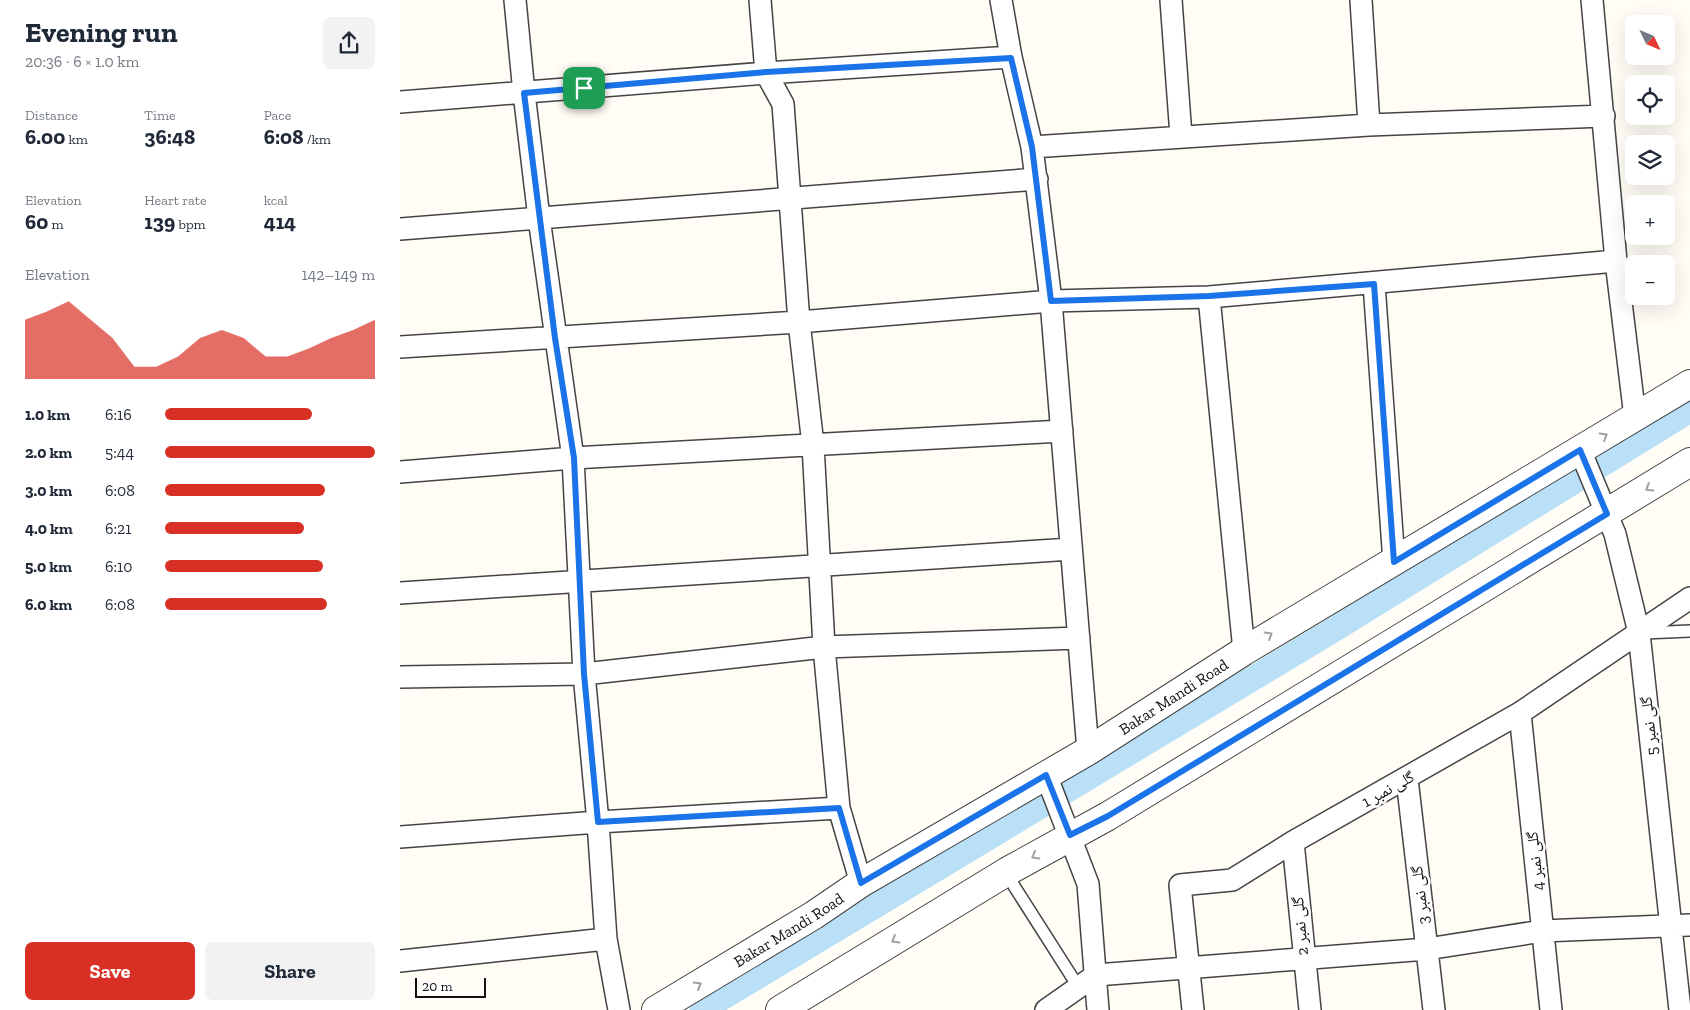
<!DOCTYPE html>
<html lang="en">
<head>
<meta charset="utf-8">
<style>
	:root { --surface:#fff; --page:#f2f2f3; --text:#1f2937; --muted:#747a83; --accent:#d93025 }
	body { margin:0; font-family:"Zilla Slab","Noto Naskh Arabic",serif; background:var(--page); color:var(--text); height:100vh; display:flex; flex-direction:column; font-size:19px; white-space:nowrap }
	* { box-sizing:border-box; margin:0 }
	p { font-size:16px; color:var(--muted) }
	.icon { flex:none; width:28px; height:28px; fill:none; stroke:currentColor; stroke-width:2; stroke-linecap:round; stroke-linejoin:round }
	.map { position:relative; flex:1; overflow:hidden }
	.details { display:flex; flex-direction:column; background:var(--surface); width:400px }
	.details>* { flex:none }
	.needle { width:32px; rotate:134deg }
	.fabs { position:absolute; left:1225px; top:15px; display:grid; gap:10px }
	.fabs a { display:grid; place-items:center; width:50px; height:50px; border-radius:8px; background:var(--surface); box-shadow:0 5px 20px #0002; font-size:25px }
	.scale { position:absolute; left:15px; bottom:12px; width:71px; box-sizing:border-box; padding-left:5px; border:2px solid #111; border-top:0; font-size:14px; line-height:18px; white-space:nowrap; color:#111; -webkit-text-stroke:4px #fff; paint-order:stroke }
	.pin { position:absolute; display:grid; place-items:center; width:42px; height:42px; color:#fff; margin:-21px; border-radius:10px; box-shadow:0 2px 8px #0006 }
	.round { display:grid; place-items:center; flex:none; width:52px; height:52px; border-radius:8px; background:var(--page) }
	.headline { display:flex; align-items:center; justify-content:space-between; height:85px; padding:0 25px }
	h1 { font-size:28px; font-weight:800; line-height:38px }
	.metrics { display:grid; grid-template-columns:repeat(3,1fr); gap:8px; height:85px; padding:5px 25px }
	.metrics div { display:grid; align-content:center }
	.metrics b { font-size:21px; font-weight:800 }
	.metrics small { font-size:14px; font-weight:400 }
	.metrics p { font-size:14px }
	.chart { height:140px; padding:10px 25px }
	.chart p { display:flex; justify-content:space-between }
	.chart svg { width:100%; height:90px; margin-top:5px; fill:var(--accent); opacity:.7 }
	.primary-button { display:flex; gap:10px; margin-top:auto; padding:10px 25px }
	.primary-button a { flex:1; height:58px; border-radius:8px; background:var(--accent); color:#fff; font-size:20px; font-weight:800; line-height:58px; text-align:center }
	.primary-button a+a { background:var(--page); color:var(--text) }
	ul { padding:0 25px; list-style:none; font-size:16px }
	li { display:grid; grid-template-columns:80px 60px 1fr; align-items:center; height:38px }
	li i { height:12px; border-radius:6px; background:var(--accent) }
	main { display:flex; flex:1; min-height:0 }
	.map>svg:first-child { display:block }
</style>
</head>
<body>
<main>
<section class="details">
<div class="headline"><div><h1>Evening run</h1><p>20:36 · 6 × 1.0 km</p></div><a class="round"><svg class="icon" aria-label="share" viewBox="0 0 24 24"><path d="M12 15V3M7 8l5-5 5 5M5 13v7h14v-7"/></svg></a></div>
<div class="metrics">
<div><p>Distance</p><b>6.00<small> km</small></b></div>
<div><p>Time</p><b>36:48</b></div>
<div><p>Pace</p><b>6:08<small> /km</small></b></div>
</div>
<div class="metrics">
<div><p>Elevation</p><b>60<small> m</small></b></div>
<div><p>Heart rate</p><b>139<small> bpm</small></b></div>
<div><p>kcal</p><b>414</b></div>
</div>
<div class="chart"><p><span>Elevation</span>142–149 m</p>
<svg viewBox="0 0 160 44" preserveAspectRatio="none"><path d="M0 44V15L10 11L20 6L30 15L40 24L50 38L60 38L70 33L80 24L90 20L100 24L110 33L120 33L130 29L140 24L150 20L160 15V44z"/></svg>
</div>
<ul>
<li><b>1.0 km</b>6:16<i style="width:70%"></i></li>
<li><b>2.0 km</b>5:44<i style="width:100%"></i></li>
<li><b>3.0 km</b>6:08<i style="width:76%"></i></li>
<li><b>4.0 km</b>6:21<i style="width:66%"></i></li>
<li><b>5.0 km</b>6:10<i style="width:75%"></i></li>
<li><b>6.0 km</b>6:08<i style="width:77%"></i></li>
</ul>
<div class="primary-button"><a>Save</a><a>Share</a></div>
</section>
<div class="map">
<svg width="1290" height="1010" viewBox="0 0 1290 1010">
	<rect width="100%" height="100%" fill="#fffdf5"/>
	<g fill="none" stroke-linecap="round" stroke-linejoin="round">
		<!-- canal -->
		<path stroke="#b9e0f7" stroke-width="25" d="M302,1010L935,629L1290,410"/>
		<defs>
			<path id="service" d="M1244,633L1290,631
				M608,871L614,886L679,988"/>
			<path id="minor" d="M115,0L124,93L139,218L173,458L184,674L198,822L206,939L219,1010
				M360,0L366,73L383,104L399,322L413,445L424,647L439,808L461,883
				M601,0L611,57L632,147L651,301L688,751
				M771,0L781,136
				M961,0L969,125
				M1192,0L1216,261L1235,417
				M0,102L366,73L611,57
				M632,147L969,125L1204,116
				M0,229L637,179
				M974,284L994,562
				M809,297L844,651
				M0,347L399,322L651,301L809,297L1216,261
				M1180,450L1215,534L1239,633L1280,1010
				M0,472L173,458L662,431
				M0,593L671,549
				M0,677L184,674L424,647L679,638
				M1120,713L1151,1010
				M646,775L688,884L698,1010
				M1007,779L1034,1010
				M0,837L198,822L439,808
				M893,842L910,1010
				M0,961L206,939
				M646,1010L696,975L1027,949L1142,931L1290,925
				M793,1010L780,885L832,880L893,842L1120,713L1290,598"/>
			<g id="tertiary">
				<path id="s1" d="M256,1010L414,915L461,883L688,751L844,651L1290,384"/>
				<path d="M380,1010L608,871L708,816L1290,462"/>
			</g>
		</defs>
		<!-- service casing -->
		<use href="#service" stroke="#444" stroke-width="14"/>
		<!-- minor casing -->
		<use href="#minor" stroke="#444" stroke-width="24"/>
		<!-- tertiary casing -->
		<use href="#tertiary" stroke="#444" stroke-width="30"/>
		<!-- service -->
		<use href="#service" stroke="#fff" stroke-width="11"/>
		<!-- minor -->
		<use href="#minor" stroke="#fff" stroke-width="21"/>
		<!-- tertiary -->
		<use href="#tertiary" stroke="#fff" stroke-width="28"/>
	</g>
	<!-- one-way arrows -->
	<defs><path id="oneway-chevron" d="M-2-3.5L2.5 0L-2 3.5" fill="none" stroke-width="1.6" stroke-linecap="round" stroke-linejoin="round" transform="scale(1.25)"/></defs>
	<g stroke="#a0a0a0">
		<use href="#oneway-chevron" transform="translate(1204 436) rotate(-31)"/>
		<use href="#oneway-chevron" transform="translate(1249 488) rotate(148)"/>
		<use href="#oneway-chevron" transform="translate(869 635) rotate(-31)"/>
		<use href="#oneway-chevron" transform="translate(635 856) rotate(150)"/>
		<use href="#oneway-chevron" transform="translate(495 940) rotate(149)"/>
		<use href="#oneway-chevron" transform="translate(298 985) rotate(-31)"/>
	</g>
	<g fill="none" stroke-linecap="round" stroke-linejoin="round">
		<defs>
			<path id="route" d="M611,58L632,147L651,301L809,296L974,284L994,562L1180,450L1207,514L708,816L670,835L646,775L461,883L439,808L198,822L184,674L174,458L155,338L124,93L366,72Z"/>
		</defs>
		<!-- route casing -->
		<use href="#route" stroke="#fff" stroke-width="10"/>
		<!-- route -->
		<use href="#route" stroke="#1a73e8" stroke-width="6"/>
	</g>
	<g text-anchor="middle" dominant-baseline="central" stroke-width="5" stroke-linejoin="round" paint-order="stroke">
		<!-- street labels -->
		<g font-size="16" fill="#111" stroke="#fff">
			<text stroke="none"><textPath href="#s1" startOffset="605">Bakar Mandi Road</textPath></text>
			<text transform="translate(1249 726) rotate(-96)">گلی نمبر 5</text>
			<text transform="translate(988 789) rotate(-29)">گلی نمبر 1</text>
			<text transform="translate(1135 861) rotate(-96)">گلی نمبر 4</text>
			<text transform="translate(1020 895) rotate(-97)">گلی نمبر 3</text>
			<text transform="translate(900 926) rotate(-95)">گلی نمبر 2</text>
			<text stroke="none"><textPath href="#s1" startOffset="155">Bakar Mandi Road</textPath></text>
		</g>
	</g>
</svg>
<div class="fabs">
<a><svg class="needle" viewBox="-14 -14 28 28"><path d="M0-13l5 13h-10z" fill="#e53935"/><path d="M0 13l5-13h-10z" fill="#747a83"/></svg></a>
<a><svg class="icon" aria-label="locate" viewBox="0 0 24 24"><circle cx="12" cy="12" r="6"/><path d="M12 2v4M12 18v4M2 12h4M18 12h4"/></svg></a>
<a><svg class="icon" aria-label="layers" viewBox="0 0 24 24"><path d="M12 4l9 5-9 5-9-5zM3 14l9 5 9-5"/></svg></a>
<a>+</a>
<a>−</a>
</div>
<div class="scale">20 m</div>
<div class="pin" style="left:184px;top:88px;background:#1e9e55"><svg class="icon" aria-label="arrive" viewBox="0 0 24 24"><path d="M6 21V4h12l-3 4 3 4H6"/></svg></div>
</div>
</main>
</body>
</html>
